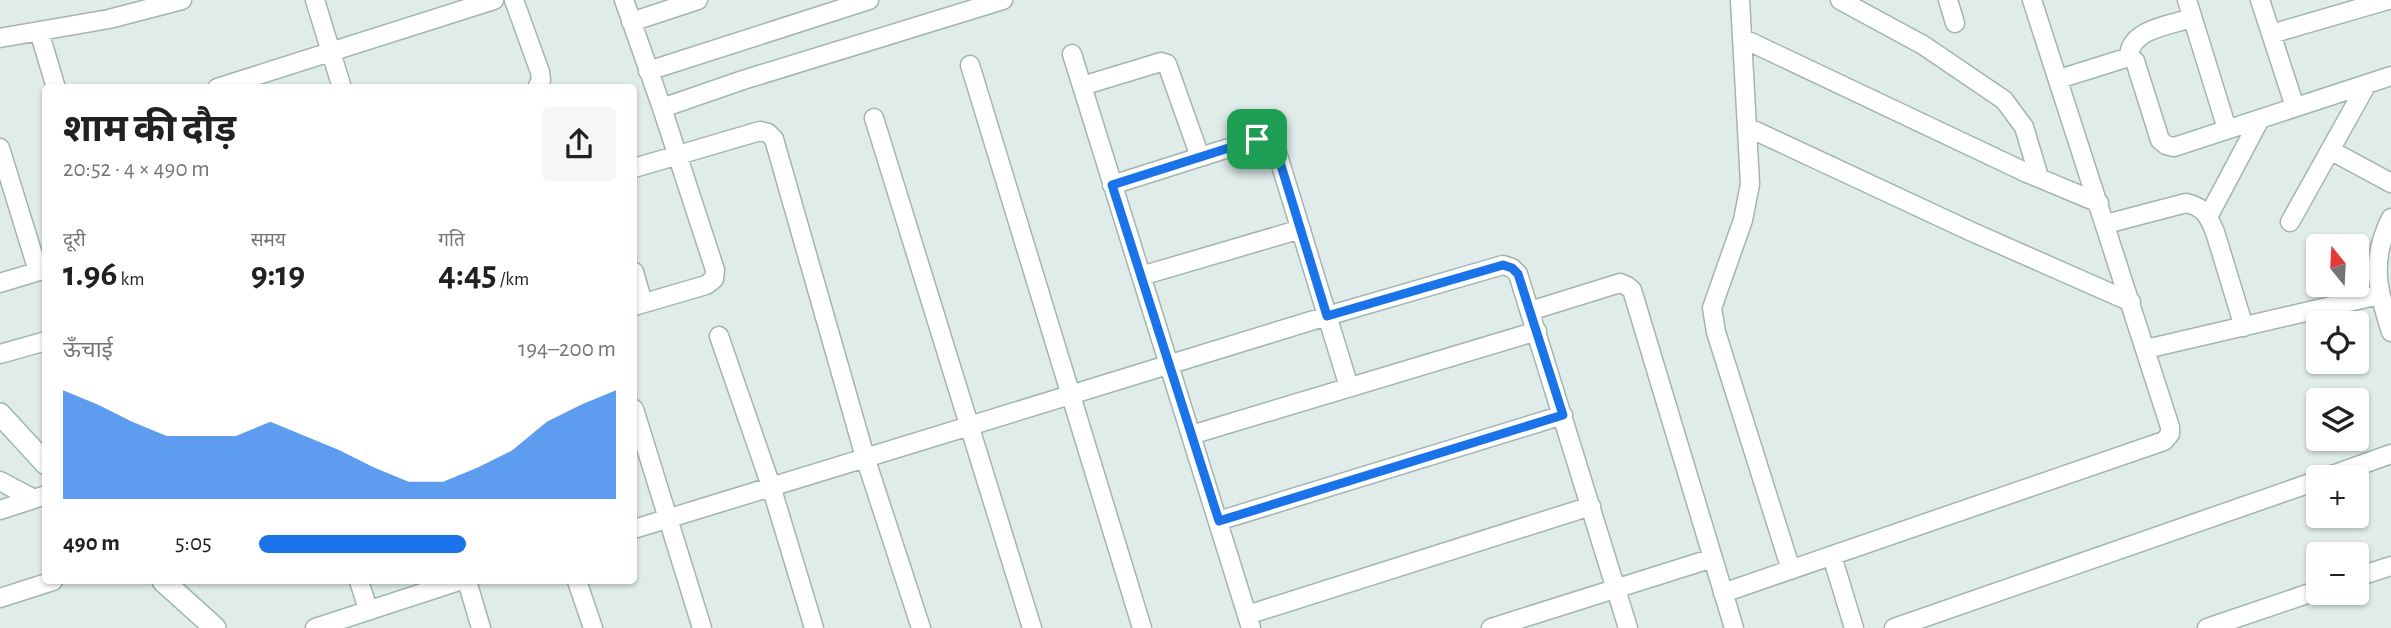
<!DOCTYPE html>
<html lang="hi">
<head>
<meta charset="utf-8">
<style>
	:root { --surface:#fff; --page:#f6f6f6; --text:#202124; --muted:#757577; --accent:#1a73e8 }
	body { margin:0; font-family:"Alegreya Sans","Noto Sans Devanagari",sans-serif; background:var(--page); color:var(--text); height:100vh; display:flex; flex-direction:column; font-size:26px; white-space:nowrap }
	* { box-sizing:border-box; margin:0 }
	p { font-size:23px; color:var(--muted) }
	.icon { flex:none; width:38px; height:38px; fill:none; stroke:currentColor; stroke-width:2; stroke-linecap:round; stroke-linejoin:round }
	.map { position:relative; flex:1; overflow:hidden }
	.details { position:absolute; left:42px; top:84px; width:595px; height:500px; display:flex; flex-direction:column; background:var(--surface); border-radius:7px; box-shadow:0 2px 5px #0004 }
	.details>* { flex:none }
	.needle { width:46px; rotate:342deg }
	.buttons { position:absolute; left:2306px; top:234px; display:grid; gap:14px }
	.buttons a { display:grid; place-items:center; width:63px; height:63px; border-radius:7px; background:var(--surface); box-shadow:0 2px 5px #0004; font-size:35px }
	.pin { position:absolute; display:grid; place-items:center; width:60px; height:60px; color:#fff; margin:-30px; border-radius:14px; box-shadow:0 4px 10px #0006 }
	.round { display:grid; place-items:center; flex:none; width:74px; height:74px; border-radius:7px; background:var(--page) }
	.headline { display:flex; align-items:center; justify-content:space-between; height:119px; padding:0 21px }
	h1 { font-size:38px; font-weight:700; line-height:52px }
	.stats { display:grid; grid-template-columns:repeat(3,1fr); gap:10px; height:119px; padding:7px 21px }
	.stats div { display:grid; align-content:center }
	.stats b { font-size:35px; font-weight:700 }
	.stats small { font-size:19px; font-weight:400 }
	.stats p { font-size:19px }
	.chart { height:196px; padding:14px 21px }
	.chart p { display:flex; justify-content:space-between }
	.chart svg { width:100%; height:126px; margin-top:7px; fill:var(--accent); opacity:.7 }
	ul { padding:0 21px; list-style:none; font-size:23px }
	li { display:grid; grid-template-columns:112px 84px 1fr; align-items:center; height:52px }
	li i { height:18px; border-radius:9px; background:var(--accent) }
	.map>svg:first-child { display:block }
</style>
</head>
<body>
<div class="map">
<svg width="2391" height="628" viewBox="0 0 2391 628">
	<rect width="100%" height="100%" fill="#e0ece9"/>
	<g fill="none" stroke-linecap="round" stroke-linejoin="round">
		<defs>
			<path id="street" d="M315,0L342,88
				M514,0L540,72L541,80L537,88
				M624,0L662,108L715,270L714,279L706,285L634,306
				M1740,0L1750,184L1743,220L1712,308L1716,332L1791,570
				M1840,0L1923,45L2004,100L2024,127L2039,177
				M1948,0L1955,23
				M2187,0L2227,129
				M2260,0L2295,107
				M631,22L698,0
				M39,31L56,88
				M2271,34L2388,0
				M0,38L109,19L182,0
				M1742,38L2027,173L2099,203
				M1072,54L1251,628
				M2129,57C2129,29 2171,25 2192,18
				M970,65L1142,628
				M648,71L869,0
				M2059,79L2129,57L2135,61L2160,140L2166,145L2174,147L2391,76
				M1082,86L1161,62L1167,64L1200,157
				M217,88L494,0
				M662,108L743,80L1003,0
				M874,118L1032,628
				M1747,127L1970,231L2131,302
				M0,148L38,271
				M2330,150L2391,183
				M634,168L760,131L768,133L774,139L865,457L921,628
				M1112,185L1257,139L1271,141L1276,149L1349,387
				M2208,217L2260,119
				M2391,218C2370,260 2377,289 2391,332
				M2290,222L2367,84
				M2106,224L2186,203C2204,207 2208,215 2215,232L2244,327
				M634,272L643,303
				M1141,276L1301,229
				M0,283L46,269
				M1530,311L1620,283L1627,286L1632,290L1734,628
				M719,336L771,486L814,628
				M2146,349L2379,295
				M0,354L46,341
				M634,409L702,628
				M1191,435L1537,331
				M2324,478L2391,454
				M0,481L34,499
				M0,510L46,495
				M1218,521L1563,415
				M634,529L1327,316L1503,265L1512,268L1518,274L1628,628
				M1832,556L1854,628
				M2357,577L2391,566
				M359,581L368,609
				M467,581L481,628
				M577,581L593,628
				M1723,593L2164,441L2170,434V427L2032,0
				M0,598L53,581
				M1247,615L1591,506
				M315,628L459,581
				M1491,628L1713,558
				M1894,628L2319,480
				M2207,628L2319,590"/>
			<path id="secondary" d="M0,414L46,464
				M163,581L215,628"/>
		</defs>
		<!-- street casing -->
		<use href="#street" stroke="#a3b4b1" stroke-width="21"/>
		<!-- secondary casing -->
		<use href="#secondary" stroke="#9eb8b3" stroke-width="24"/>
		<!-- street -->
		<use href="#street" stroke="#fff" stroke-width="18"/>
		<!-- secondary -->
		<use href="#secondary" stroke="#fff" stroke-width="21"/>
	</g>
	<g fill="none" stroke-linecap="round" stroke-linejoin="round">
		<defs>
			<path id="route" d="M1257,139H1266L1276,149L1327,316L1503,265L1512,268L1518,274L1563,415L1219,521L1112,185Z"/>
		</defs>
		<!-- route casing -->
		<use href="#route" stroke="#fff" stroke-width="14"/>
		<!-- route -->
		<use href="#route" stroke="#1a73e8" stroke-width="9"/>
	</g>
</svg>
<div class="buttons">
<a><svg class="needle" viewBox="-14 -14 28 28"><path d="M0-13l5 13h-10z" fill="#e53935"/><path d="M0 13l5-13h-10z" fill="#757577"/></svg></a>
<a><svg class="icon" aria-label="locate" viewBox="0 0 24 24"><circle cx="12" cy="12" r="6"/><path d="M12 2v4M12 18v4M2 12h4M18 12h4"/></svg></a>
<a><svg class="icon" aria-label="layers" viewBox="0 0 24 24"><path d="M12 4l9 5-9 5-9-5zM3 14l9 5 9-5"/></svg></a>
<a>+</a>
<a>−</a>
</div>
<div class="pin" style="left:1257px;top:139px;background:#1e9e55"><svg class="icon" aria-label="arrive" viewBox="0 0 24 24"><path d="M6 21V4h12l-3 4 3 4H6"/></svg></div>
<section class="details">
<div class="headline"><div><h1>शाम की दौड़</h1><p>20:52 · 4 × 490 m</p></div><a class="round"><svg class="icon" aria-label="share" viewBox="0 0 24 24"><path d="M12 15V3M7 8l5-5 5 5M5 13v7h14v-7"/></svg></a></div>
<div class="stats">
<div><p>दूरी</p><b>1.96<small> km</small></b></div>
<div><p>समय</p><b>9:19</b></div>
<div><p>गति</p><b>4:45<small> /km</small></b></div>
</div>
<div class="chart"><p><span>ऊँचाई</span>194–200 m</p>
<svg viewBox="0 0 160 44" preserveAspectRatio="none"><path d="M0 44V6L10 11L20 17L30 22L40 22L50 22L60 17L70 22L80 27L90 33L100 38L110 38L120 33L130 27L140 17L150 11L160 6V44z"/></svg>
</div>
<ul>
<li><b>490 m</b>5:05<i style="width:58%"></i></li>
</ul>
</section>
</div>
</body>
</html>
